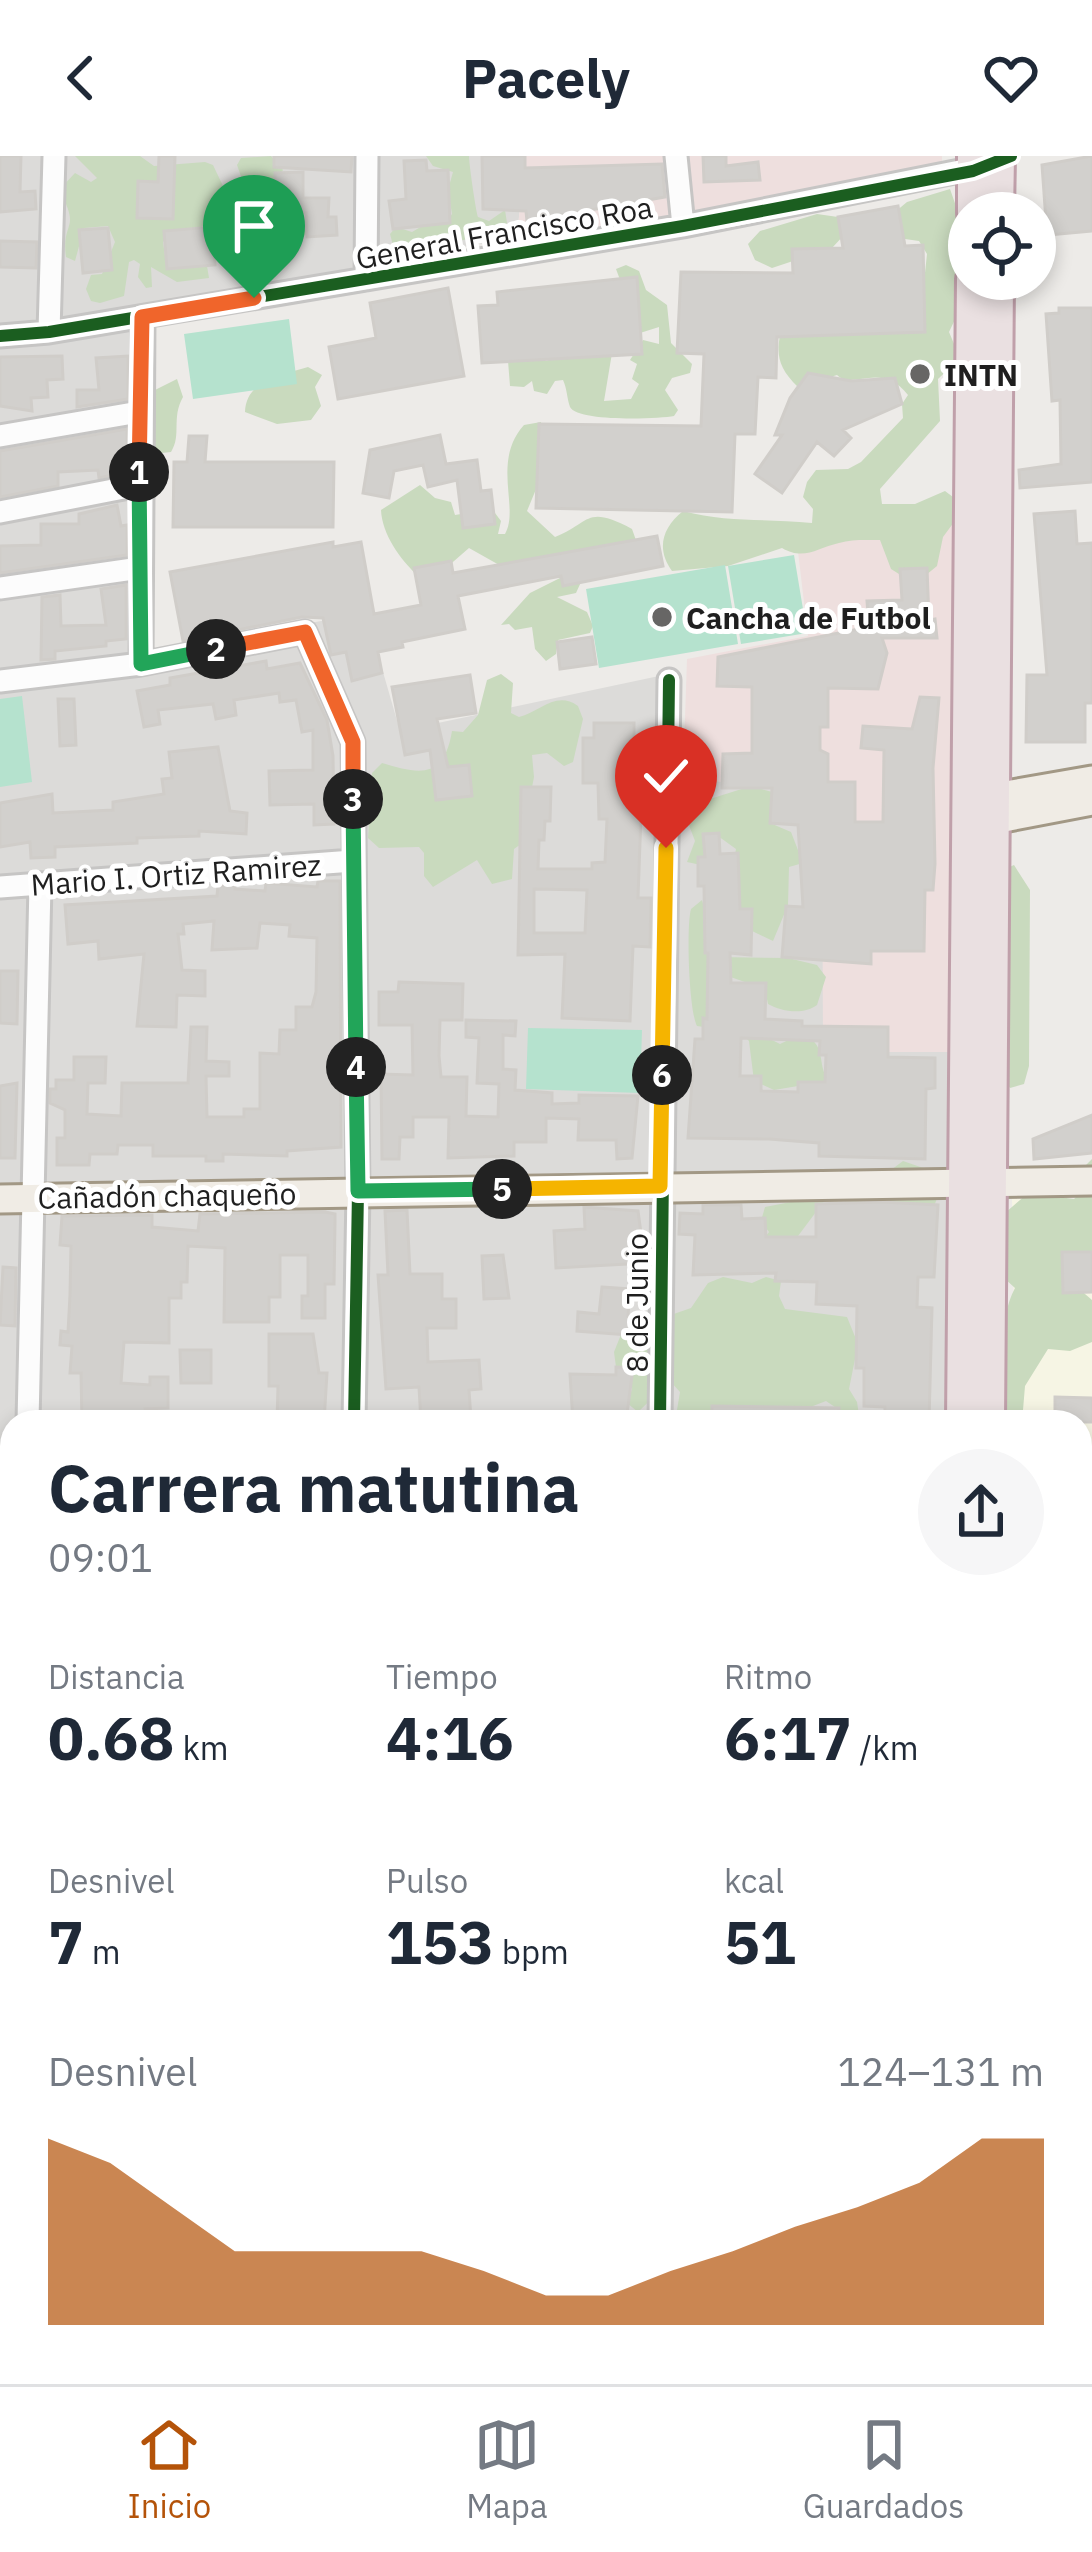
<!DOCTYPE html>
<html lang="es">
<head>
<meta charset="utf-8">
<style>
	:root { --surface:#fff; --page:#f6f6f7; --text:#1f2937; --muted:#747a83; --line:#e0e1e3; --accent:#b45309 }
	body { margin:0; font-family:"IBM Plex Sans",sans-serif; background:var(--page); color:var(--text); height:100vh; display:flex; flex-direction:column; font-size:45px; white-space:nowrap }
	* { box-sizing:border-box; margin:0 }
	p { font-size:39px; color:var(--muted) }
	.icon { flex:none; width:66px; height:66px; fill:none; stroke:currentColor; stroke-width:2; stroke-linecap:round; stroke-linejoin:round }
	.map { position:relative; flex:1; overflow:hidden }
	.drawer { position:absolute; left:0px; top:1254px; width:1092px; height:975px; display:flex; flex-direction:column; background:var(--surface); border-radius:36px 36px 0 0; box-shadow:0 6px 18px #0003 }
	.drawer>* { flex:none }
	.tools { position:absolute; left:948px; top:36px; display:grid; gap:24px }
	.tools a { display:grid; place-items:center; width:108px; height:108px; border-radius:50%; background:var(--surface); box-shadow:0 6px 18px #0003; font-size:60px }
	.pin { position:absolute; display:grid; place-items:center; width:102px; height:102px; color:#fff; margin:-123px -51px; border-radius:50% 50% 50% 0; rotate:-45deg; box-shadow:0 0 12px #0007 }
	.pin .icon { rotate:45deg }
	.km { position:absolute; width:60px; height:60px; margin:-30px; border-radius:50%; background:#222; color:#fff; font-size:33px; line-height:60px; text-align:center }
	.round { display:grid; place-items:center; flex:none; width:126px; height:126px; border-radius:63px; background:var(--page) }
	.summary { display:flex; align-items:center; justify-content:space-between; height:204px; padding:0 48px }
	h1 { font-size:66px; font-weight:800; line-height:90px }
	.figures { display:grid; grid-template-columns:repeat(3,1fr); gap:18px; height:204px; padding:12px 48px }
	.figures div { display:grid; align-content:center }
	.figures b { font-size:60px; font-weight:800 }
	.figures small { font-size:33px; font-weight:400 }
	.figures p { font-size:33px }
	.chart { height:336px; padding:24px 48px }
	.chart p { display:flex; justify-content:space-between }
	.chart svg { width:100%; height:216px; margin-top:12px; fill:var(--accent); opacity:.7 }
	header { display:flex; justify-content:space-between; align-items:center; height:156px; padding:0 48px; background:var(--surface); font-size:54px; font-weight:800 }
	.tab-bar { display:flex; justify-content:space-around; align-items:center; height:168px; border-top:3px solid var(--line); background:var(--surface); font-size:33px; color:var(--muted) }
	.tab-bar a { display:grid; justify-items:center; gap:6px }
	.tab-bar .on { color:var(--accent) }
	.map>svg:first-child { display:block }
</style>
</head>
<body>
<header><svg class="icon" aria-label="back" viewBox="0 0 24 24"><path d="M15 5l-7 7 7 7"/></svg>Pacely<svg class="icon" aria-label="heart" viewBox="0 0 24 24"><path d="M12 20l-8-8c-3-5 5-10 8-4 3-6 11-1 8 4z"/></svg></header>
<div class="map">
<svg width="1092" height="2228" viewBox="0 0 1092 2228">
	<rect width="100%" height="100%" fill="#edebe8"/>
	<!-- residential -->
	<path fill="#dcdbd9" d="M0,0H525L517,81L150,150L147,496L366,457L400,575L659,520L656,619L822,635L958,896L947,1266H12V2217H670L669,2228H0Z"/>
	<!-- commercial -->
	<path fill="#eedfde" d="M525,0H665L671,60L517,81Z
		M685,0H942V8L689,58Z
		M957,360L958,896H823L822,636L683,622L687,503L808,480L797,387Z
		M1092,1535V1777H1080V1538Z"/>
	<!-- industrial -->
	<path fill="#eae1e6" d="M670,2217H930V2228H669Z"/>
	<!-- education -->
	<path fill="#f6f5e4" d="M1012,1043H1092V1535L1080,1538V1266H1016Z"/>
	<!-- forest -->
	<path fill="#c9dabe" d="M75,0H140L154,10L205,6L213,9L223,30L249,43L237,9L241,2L271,0L283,14L274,28C279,49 300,56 307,77L294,90L270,71L255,75L210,64L187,82L169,81L163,86L167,114L207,110L209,122L177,126L151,111L152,131L146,132L138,121L140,108L134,104L129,106L124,140L100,147L91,145L86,133L91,119L102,118L115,86L108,70L84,72L75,105L66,101C61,63 82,76 59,34L75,17L91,26L97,22Z
		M426,0H469C469,8 476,56 478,61L489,65L505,54L507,67C485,86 423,90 394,93L390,78L396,71L412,76L424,69H444L452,58L448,34L453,16L433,10Z
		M950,33L958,56L954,70L969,85L962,149L949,176L960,202L938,223L940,265L880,333L882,348H915L945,335L957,344L960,358L943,381L937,410L915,428L891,413L880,384C866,384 852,383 839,387C817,392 804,405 782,392L728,410L672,415C656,393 662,372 683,355C727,367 767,362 812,367L813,353L803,341L807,326L816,314L848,313L861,306L903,262L902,248L908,239C881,204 853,235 837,219L798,231C774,208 776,193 784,163L922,145L927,98L919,85L891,81L895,56L907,46Z
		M817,58L838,61L844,79L832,92L772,112L755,104L748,88L760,75Z
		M626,109L639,115L646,134L667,149L671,187L692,208L690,217L672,222L665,234L678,254L674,260C658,263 577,266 570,251C567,243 567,232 563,224L555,225L547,238L534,235L532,225L524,231L510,230L508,205L528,193L546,205L566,197L574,203L580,196L612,197L604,245L631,243L639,228L632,223L637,208L630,204L643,184L659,188V171L640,177L616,113Z
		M308,211L322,219L315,231L321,250L311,264L277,268L245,256C246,223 283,219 308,211Z
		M177,223L183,241C171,262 182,279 171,296L152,298L149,237Z
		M541,266L539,326L527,355L555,381C591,367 585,348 632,373L637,387L501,410L469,392L446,412L417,419C400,403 382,378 381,354L420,329L435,342L451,346L455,359L492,353L501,365L498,378H505C520,352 491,306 524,269Z
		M568,418L581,426L576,437L557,441L587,456L593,470L590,477L558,484L556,498L546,505L535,493L532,471L515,474L509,468L501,469L530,437Z
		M501,518L513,527L511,557L519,561C540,556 556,534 578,550L583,563L573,606L564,610L547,597L532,599L534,621L521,688L514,693L512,723L492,728L477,704L433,731L424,720V697L419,691L379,692L368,682L372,617L382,607C419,618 444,624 452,575L463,576L478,559L487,524Z
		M751,630L772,636L770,667L791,676L803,707L789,711L788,749L773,785L752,775L736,742L701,728L697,721L733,709L736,693L718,680L707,691L701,709L687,706L695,685L687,664L688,650Z
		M1014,709L1030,734L1029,910L1024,928L1010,932L1005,925L1007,712Z
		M702,744L717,801L788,802L817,809L826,821L817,849C804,859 782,856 768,848L765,833L722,818L714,863L704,871L697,870C689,855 686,771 691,753Z
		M801,878C828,888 816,905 828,925L774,934L754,925L749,885L744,880L766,881L780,888Z
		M1092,1003V1096L1066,1100L1061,1106L1064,1120L1092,1144V1186L1070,1195L1048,1193L1025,1230L1022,1266H1004C1011,1221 993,1174 1015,1132L1004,1122L1005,1057L1028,1037L1074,1043L1079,1038L1080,1015Z
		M903,1005L932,1015L940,1035L934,1050L825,1044L798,1080L760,1088L769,1076L761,1065L765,1051L801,1044L820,1027L875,1026Z
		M723,1121L752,1127L766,1121L781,1125L779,1140L785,1153L847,1161L858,1188L849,1233L857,1246L860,1266H836L835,1251L826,1245L813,1250L803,1262L675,1266L680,1236L670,1225L638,1256L627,1247L632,1233L630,1218L616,1211L614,1196L622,1176L691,1152L708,1127Z"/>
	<!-- pitch -->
	<path fill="#b5e2ce" d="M289,163L297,228L193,243L184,178Z
		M794,399L807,477L741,488L728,410Z
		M725,409L738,488L599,512L586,433Z
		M22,540L32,626L0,631V543Z
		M528,872L642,874L640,937L526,933Z"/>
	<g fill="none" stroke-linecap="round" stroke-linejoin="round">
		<!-- stream -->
		<path stroke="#bdd8df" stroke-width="6" d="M1080,2023L1092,2021"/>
	</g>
	<!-- building -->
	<path fill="#d2d0cd" stroke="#d0cdc9" stroke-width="3" fill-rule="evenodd" d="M0,0H21L20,36L35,35L36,53L0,56Z
		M159,0H175L173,63L137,62L138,25L158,26Z
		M274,0H352L351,16L274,11Z
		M482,0H525V12L662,8L665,41L527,65L526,55L483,53Z
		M703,0H726V10L758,6L760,24L704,26Z
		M1092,0V75L1047,79L1042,9Z
		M426,4L427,15L448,14L450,67L393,73L389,45L406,43L404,5Z
		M303,16V42H329L328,61H336L337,79L307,81L306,57L288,56L289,33L275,34V17Z
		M898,50L905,90L923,89L925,176L777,181L776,222L758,221L755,278H735L732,356L536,352L539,268L701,270L704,198L677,197L681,116L793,117L792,93L843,92L838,61Z
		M212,71L215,109L167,113L164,75Z
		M108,72L112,114L83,117L79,74Z
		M0,85L37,86L36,112L0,111Z
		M637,121L642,198L482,207L478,150L498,149L497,136Z
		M448,132L464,220L338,243L329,191L376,182L370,147Z
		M1059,152H1092V326L1020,332L1019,314L1061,308L1060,244L1052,245L1046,158L1059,157Z
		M62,200L63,223L47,224L48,241L31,242L32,255L0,250V201Z
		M128,200V243L77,251V234H99L96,202Z
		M808,217L851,225L895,222L902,248L843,274L851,282L834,300L817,286L782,337L755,318L782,279H775L790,242Z
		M127,273V316L99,322L98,314L58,316V330L0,341V295Z
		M440,279L446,308L477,304L481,335L491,334L495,368L463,372L457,324L428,331L423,309L394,315L389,342L363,337L370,294Z
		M189,280H207L205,306H334L333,371H173L174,306H187Z
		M117,349L121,370L127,369V399L0,417V390L41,389V368H79V358Z
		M1075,355L1077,388L1092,387V547H1085V586H1026L1027,519H1047L1034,358Z
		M657,380L663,410L563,430L561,420L458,440L465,473L402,486L403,491L378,496L382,517L352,525L346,496L331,499L323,462L302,461L183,485L170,416L333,386V391L361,386L374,458L421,449L414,412L451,405L453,417Z
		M927,412L929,464L935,463L937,482H882L887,497L878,533L828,532V571H820V594L828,598V626H855V666H883L884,594L861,592L863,570L912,573L920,541L939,542L933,612L935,708L933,734H925L924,795H871V808L782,801L786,750L803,751L798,669L770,667L772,632H722L723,598L752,597V531L717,530L718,501L869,471L867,445L902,444L900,413Z
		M126,429V483L106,485V490L55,495V503L41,504L42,441L60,439L61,470L106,469L101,433Z
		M592,481L596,508L560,513L557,486Z
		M266,505L267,513L300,507L327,564L333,600L334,668L314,669V648L270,649L269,615L313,614V574L302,576L296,544L280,546L279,537L234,544L236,559L216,563L213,548L158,554L160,568L144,571L137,535L170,529V522Z
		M470,519L476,557L437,563L448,611L469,609L472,640L436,644L430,594L405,599L392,531Z
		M58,543H74L76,589L60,590Z
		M594,567H634V595H626V631L642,630L638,742H651L650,791L633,790L630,865L562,862L565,798L518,799L521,631H551L550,665H545L544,684H539L538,713H592V707L605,706L607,663H599L598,627H583V582H594ZM534,733L587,734L585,777H534Z
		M218,591L230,655L247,657L246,678L199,675V680L137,682V687L55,691V701L31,702L30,686L0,691V647L52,638L53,657L113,654V646L164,638L162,623L172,622L169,596Z
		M719,677L720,698L738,697L740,753H752L751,799L730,797L731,827H766L765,863L802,865V870L888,871V901L935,902V932L926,933L925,1003L819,1000V987L769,983L688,982L695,883H703V862L707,863L708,797H705L704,730H698V701H705L703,678ZM741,882L820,885L819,899H826L825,926H798V936L761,935V920H740Z
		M318,725H340L341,991L287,995V1000L223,998V1005H206V1000H153V989H118L117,998H90L89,1009H57V982H65V954L50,947V933H56V924H74V901H106L105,927H88L87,958L121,960L122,927H188L191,871H207L206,905L229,906V920H206L207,961H244V953H260V897L279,898L280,874H296V851H312L316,836L317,782L289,780L290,769L260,767L257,792L212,794L214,765L183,768L184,778H178L182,814L205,815V840L177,839L176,871L137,870L144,798L99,803L98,785L68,788L65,749L217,740L218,730L235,729V733L265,735L266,727L317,731Z
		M0,815H18L17,868L0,867Z
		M399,826L463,828L462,864H440L439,900L441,921H467L466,960L498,961L499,928L477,927L479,882L466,881V864L516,865L515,880L503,879V913L516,914L515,934L552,937V948L579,947V939L638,940L632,1002L617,1003L616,984H578L579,963L546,962V986H514V1000L448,1002L449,961H413V981H400L399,1003H382L381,918L413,919L412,869H379V836H398Z
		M17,927L15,1002H0V930Z
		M1092,959V997L1034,1003L1033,983Z
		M882,1046L938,1049L934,1121H918L917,1151L932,1152L929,1266H885V1251L864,1250V1212H856L857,1150L816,1148L817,1126L775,1125L776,1117L693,1119L695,1079L679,1078L680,1057L703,1058V1049H741L742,1063L765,1062L766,1081H816V1048Z
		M584,1051L638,1055L645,1107L556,1112L554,1075L585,1073Z
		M407,1054L410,1118H442V1143H456V1172H427L428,1206L479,1204L481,1233L469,1234L471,1263L421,1266L419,1231L386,1233L378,1119H388L385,1055Z
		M325,1056L335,1058V1066L334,1128H325V1162H302V1140H308V1099H280V1141H269V1166H224L225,1092L188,1090L187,1126H181V1142H169V1187L124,1186L121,1227L150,1229V1221H168V1252L145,1253V1266H82L81,1217H70L72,1190L60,1189L61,1175L68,1176L70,1139L71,1090L60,1089L62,1060L152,1059V1071L198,1075L200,1058Z
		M1062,1096H1092V1136L1063,1137Z
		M503,1099L509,1142L484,1143L482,1100Z
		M3,1111L16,1112L15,1170L0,1169Z
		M602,1131L630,1133L628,1160L643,1161L641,1180L577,1175L578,1156L599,1158Z
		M269,1178H313L319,1217H327L324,1266H277L278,1230H269Z
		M180,1194H211V1227H181Z
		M616,1211L633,1212L626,1266H573L570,1218L616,1219Z
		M1055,1241L1092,1242V1266H1055Z
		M712,1250L839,1252L838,1266H712Z"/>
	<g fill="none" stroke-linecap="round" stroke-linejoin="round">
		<defs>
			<path id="minor" d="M676,0L683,70
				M366,123L367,0
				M49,176L54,0
				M0,180L49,176L683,70L980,11
				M0,280L139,256
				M0,356L139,329
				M0,432L140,412
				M141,508L143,161
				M0,525L141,508L305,476L353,586L358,1035L354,1266
				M0,731L353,705
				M28,1266L40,728
				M660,1266L669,524
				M0,1485H12
				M1080,1794H1092
				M0,1853L12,1849
				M1080,2195H1092
				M18,2228L19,2217
				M319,2228L320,2217
				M651,2228L652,2217"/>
			<path id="major" d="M972,645L1092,624
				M972,668L1092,645
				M0,1043L1092,1025"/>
			<path id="highway" d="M973,57V0
				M998,57L999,0
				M962,1266L972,123
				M989,1266L998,123
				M949,2228V2217
				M972,2228V2217"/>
		</defs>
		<!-- minor casing -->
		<use href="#minor" stroke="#c6c5c4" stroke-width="27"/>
		<!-- major casing -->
		<use href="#major" stroke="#a29885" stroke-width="33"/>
		<!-- highway casing -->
		<use href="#highway" stroke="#c0a0aa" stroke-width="36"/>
		<!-- minor -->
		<use href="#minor" stroke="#fcfcfc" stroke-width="21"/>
		<!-- major -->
		<use href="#major" stroke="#f0ece5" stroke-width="27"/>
		<!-- highway -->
		<use href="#highway" stroke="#eae0e1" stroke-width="30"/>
		<defs>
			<path id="cycleway" d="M0,180L49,176L683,70L973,15L1011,0
				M353,586L358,1035L354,1266
				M660,1266L669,524"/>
		</defs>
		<!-- cycleway casing -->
		<use href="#cycleway" stroke="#fff" stroke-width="20"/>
		<!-- cycleway -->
		<use href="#cycleway" stroke="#1b5e20" stroke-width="12"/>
	</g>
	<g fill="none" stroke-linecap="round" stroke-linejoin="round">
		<defs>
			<path id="split-1" d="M139,316L142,161L254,142"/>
			<path id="split-2" d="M139,316L141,508L216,493"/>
			<path id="split-3" d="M216,493L305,476L353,586V643"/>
			<path id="split-4" d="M353,643L356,911"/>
			<path id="split-5" d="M356,911L358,1035L502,1033"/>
			<path id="split-6" d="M502,1033L660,1030L662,919"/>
			<path id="split-7" d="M662,919L666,692"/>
		</defs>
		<!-- split-1 casing -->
		<use href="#split-1" stroke="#fff" stroke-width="24"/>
		<!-- split-2 casing -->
		<use href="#split-2" stroke="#fff" stroke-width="24"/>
		<!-- split-3 casing -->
		<use href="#split-3" stroke="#fff" stroke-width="24"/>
		<!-- split-4 casing -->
		<use href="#split-4" stroke="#fff" stroke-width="24"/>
		<!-- split-5 casing -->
		<use href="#split-5" stroke="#fff" stroke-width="24"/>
		<!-- split-6 casing -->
		<use href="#split-6" stroke="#fff" stroke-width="24"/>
		<!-- split-7 casing -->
		<use href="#split-7" stroke="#fff" stroke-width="24"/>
		<!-- split-1 -->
		<use href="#split-1" stroke="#f0652b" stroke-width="15"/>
		<!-- split-2 -->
		<use href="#split-2" stroke="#22a559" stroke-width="15"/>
		<!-- split-3 -->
		<use href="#split-3" stroke="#f0652b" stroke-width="15"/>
		<!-- split-4 -->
		<use href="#split-4" stroke="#22a559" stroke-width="15"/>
		<!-- split-5 -->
		<use href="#split-5" stroke="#22a559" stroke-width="15"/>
		<!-- split-6 -->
		<use href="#split-6" stroke="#f5b400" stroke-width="15"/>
		<!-- split-7 -->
		<use href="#split-7" stroke="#f5b400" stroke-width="15"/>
	</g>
	<!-- markers -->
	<g fill="#676665" stroke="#fff" stroke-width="4.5">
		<circle cx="920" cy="218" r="12"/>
		<circle cx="662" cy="461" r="12"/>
	</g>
	<g text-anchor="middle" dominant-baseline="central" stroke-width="10" stroke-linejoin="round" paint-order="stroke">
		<!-- street labels -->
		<g font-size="30" fill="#1f1f1f" stroke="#fff">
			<text transform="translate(504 76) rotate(-10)">General Francisco Roa</text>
			<text transform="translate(176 718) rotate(-4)">Mario I. Ortiz Ramirez</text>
			<text transform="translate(167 1039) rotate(-1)">Cañadón chaqueño</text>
			<text transform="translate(636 1147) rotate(-90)">8 de Junio</text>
		</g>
		<!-- poi labels -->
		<g font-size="30" font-weight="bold" fill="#1f1f1f" stroke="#fff" text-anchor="start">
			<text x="944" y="218">INTN</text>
			<text x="686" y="461">Cancha de Futbol</text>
		</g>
	</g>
</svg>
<div class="tools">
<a><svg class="icon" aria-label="locate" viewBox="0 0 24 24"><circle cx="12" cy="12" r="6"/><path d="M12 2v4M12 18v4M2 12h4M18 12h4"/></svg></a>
</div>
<div class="pin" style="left:254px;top:142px;background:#1e9e55"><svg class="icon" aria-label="arrive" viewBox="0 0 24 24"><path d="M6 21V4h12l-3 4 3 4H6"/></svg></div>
<div class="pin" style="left:666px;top:692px;background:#d93025"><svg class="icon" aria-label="check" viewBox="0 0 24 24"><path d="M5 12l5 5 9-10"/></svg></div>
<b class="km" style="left:139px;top:316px">1</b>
<b class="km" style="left:216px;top:493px">2</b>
<b class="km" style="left:353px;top:643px">3</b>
<b class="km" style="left:356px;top:911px">4</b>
<b class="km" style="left:502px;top:1033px">5</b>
<b class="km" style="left:662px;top:919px">6</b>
<section class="drawer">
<div class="summary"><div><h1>Carrera matutina</h1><p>09:01</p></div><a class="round"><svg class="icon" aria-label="share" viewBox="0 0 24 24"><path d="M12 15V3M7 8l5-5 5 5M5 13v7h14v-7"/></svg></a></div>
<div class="figures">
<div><p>Distancia</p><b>0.68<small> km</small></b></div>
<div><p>Tiempo</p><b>4:16</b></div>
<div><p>Ritmo</p><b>6:17<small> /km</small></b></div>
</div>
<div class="figures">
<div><p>Desnivel</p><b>7<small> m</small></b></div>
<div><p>Pulso</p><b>153<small> bpm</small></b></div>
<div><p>kcal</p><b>51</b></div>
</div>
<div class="chart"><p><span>Desnivel</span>124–131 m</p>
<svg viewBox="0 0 160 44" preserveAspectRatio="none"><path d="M0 44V6L10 11L20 20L30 29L40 29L50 29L60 29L70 33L80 38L90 38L100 33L110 29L120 24L130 20L140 15L150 6L160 6V44z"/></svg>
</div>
</section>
</div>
<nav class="tab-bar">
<a class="on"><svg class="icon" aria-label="home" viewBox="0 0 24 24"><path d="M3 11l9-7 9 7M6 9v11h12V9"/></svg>Inicio</a>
<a><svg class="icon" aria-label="map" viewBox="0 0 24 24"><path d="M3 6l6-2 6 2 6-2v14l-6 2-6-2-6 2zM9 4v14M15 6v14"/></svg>Mapa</a>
<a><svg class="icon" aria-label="saved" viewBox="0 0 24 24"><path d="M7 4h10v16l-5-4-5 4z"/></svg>Guardados</a>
</nav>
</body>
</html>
